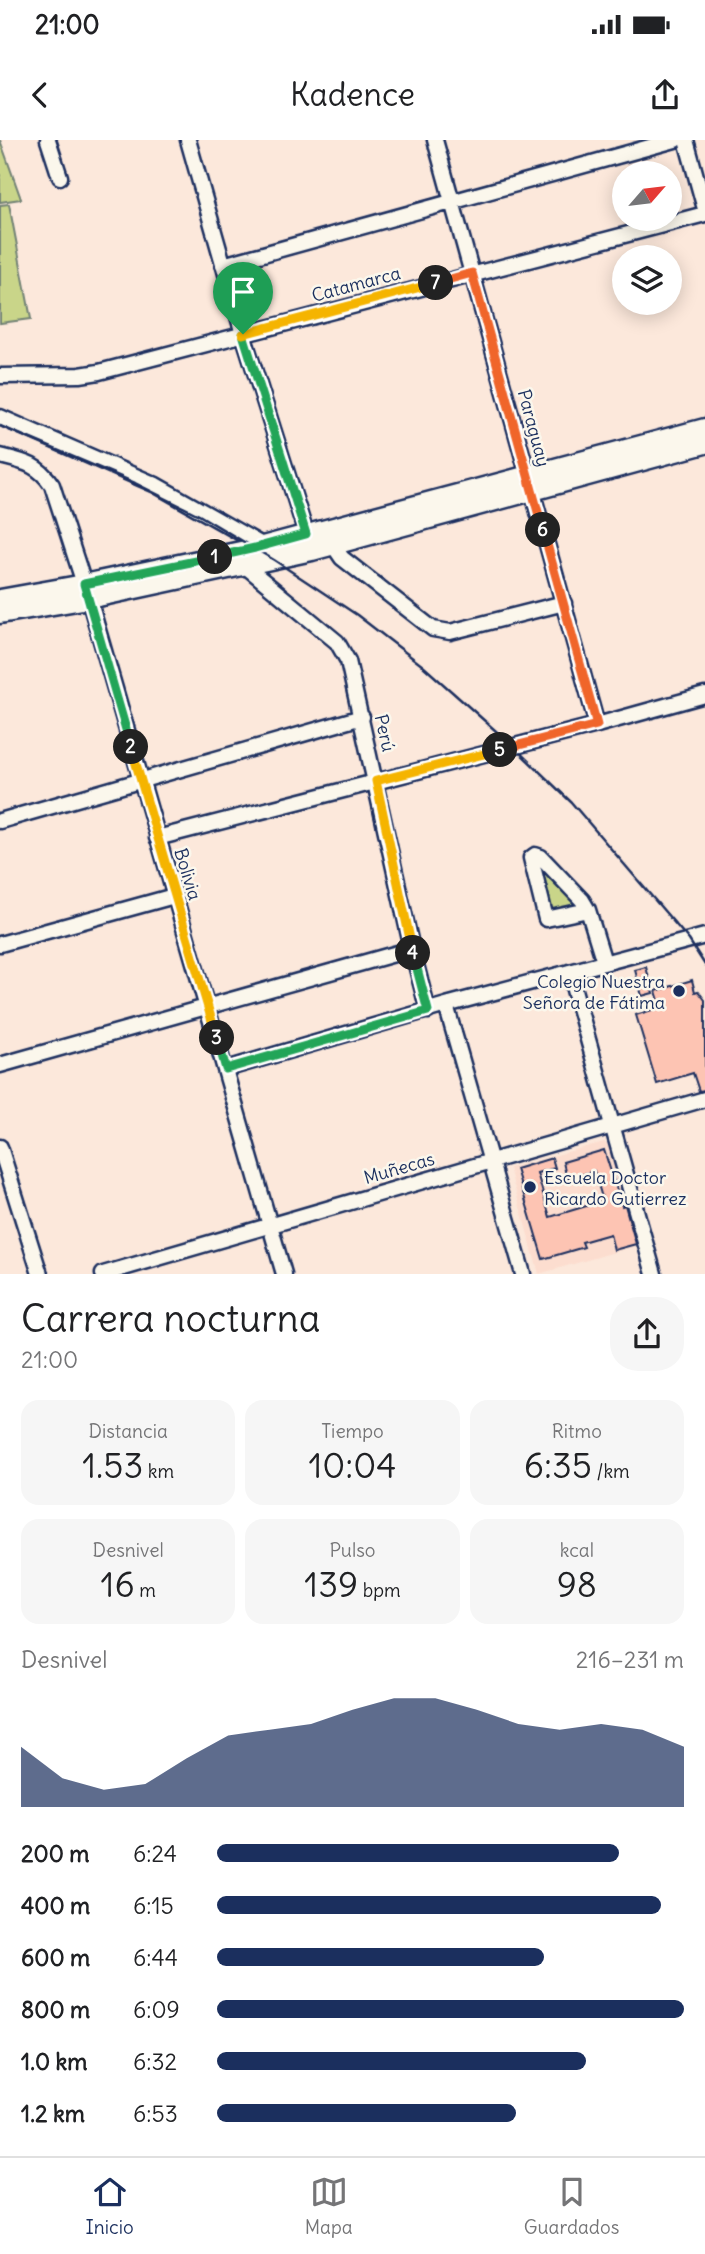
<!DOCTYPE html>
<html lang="es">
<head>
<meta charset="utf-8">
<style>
	:root { --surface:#fff; --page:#f6f6f6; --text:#202124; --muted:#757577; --line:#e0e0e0; --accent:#1b2f5e }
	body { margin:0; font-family:Delius,sans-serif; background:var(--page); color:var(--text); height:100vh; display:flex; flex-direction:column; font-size:26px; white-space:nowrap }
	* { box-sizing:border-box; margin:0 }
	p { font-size:23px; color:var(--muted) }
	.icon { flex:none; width:38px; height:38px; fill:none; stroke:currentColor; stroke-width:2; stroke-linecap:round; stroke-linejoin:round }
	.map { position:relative; height:1134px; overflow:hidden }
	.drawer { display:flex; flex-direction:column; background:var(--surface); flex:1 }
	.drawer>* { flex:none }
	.needle { width:46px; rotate:62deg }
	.tools { position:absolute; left:612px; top:21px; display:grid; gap:14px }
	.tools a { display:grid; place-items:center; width:70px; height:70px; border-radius:50%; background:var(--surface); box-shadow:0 4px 18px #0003; font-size:35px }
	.pin { position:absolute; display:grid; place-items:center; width:60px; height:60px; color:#fff; margin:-72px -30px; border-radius:50% 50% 50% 0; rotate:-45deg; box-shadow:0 0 7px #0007 }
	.pin .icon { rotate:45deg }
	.km { position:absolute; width:35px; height:35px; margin:-18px; border-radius:50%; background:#222; color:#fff; font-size:19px; line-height:35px; text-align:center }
	.round { display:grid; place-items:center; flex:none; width:74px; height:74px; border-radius:28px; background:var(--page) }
	.overview { display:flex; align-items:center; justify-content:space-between; height:119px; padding:0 21px }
	h1 { font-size:38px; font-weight:600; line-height:52px }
	.stats { display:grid; grid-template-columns:repeat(3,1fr); gap:10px; height:119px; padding:7px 21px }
	.stats div { display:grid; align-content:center; border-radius:18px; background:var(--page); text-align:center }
	.stats b { font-size:35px; font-weight:600 }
	.stats small { font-size:19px; font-weight:400 }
	.stats p { font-size:19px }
	.chart { height:196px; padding:14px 21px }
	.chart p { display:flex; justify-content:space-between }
	.chart svg { width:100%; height:126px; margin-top:7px; fill:var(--accent); opacity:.7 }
	ul { padding:0 21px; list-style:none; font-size:23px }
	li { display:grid; grid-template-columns:112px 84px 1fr; align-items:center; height:52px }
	li i { height:18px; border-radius:9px; background:var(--accent) }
	.status { display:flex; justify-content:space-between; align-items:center; height:49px; padding:0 35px; background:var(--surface); direction:ltr }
	.status svg { height:19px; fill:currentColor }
	header { display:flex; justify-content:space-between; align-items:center; height:91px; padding:0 21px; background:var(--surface); font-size:32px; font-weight:600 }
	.dock { display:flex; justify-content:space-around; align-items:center; height:98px; border-top:2px solid var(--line); background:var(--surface); font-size:19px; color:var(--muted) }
	.dock a { display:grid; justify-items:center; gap:4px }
	.dock .active { color:var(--accent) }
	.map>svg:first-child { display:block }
</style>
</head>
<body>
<div class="status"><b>21:00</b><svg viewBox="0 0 49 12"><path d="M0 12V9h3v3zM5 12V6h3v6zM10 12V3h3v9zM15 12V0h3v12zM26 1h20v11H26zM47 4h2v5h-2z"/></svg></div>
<header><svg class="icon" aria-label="back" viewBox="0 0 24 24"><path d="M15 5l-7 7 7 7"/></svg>Kadence<svg class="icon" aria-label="share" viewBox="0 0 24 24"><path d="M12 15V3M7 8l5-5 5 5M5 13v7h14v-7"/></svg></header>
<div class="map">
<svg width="705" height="1134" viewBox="0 0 705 1134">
	<rect width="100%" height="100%" fill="#fce8db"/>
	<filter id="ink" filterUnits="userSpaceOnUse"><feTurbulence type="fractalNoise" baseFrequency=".0143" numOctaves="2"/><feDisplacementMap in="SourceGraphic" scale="14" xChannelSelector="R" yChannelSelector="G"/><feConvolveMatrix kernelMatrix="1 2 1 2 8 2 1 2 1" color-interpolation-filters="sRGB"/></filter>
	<g filter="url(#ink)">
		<!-- built -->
		<path fill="#fcddcf" d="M604,1002L609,1006L639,1105L539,1134L509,1028Z"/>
		<!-- green -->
		<path fill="#c9d589" stroke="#728274" stroke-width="2" d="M0,0L21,59L0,62Z
			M9,64L31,179L0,183V65Z
			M538,724L580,768L550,774Z"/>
		<!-- building -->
		<path fill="#fdc4b3" stroke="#1b2f5e" stroke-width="2" d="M646,827L653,853L642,856L635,830Z
			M692,840L695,852L698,851L705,860V950L699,951L693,933L657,944L636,875L661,867L656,851Z
			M604,1010L622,1066L625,1065L636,1104L614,1110L610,1094L582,1102L584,1107L543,1119L516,1029L552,1018L555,1028L537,1033L550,1077L603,1061L594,1031L567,1039L563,1022Z"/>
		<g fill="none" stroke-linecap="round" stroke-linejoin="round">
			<defs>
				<path id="minor" d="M48,0L60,37
					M188,0L243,194L309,403
					M435,0L597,585
					M686,0L705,69
					M223,125L675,0
					M0,236L80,235L99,232L705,74
					M0,277L156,345L262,405
					M0,316C24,322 38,324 52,345L89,459L284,1134
					M333,405L342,418L433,489L450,492L564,463
					M238,420L337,502L348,521L412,809L428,871
					M0,681L362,577
					M157,698L597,585L705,555
					M588,770L546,779L531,718L535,715L541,717L582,760L588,770L604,822
					M0,804L174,756
					M569,832L654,1134
					M446,865L523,1134
					M0,925L412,809
					M226,929L446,865L705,796
					M0,1007L40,1134
					M103,1134L705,959"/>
				<path id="major" d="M0,459L84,444L255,408L705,288
					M0,474L89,459L312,411L705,304"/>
			</defs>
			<!-- minor casing -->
			<use href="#minor" stroke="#1b2f5e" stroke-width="19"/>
			<!-- major casing -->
			<use href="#major" stroke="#1b2f5e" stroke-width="23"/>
			<!-- minor -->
			<use href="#minor" stroke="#fbf7ec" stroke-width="14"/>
			<!-- major -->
			<use href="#major" stroke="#fbf7ec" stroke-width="18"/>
			<!-- rail -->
			<path stroke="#1b2f5e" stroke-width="2.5" d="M0,286L135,343L199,375L274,420L357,475L423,526L514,607L571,662L689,800L705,825"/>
		</g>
	</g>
	<g fill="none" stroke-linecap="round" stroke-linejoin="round" filter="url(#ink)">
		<defs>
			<path id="split-1" d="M215,417L255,408L306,394L243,194"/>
			<path id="split-2" d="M131,607L84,444L215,417"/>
			<path id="split-3" d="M131,607L217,898"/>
			<path id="split-4" d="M217,898L226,929L428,871L413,813"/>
			<path id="split-5" d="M413,813L376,641L500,610"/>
			<path id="split-6" d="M500,610L597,585L543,390"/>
			<path id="split-7" d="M436,143L472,133L543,390"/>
			<path id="split-8" d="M243,194L436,143"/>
		</defs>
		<!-- split-1 casing -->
		<use href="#split-1" stroke="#fff" stroke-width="14"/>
		<!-- split-2 casing -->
		<use href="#split-2" stroke="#fff" stroke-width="14"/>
		<!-- split-3 casing -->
		<use href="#split-3" stroke="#fff" stroke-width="14"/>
		<!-- split-4 casing -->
		<use href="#split-4" stroke="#fff" stroke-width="14"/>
		<!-- split-5 casing -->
		<use href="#split-5" stroke="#fff" stroke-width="14"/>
		<!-- split-6 casing -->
		<use href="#split-6" stroke="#fff" stroke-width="14"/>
		<!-- split-7 casing -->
		<use href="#split-7" stroke="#fff" stroke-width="14"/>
		<!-- split-8 casing -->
		<use href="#split-8" stroke="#fff" stroke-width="14"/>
		<!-- split-1 -->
		<use href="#split-1" stroke="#22a559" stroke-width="9"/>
		<!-- split-2 -->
		<use href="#split-2" stroke="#22a559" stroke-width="9"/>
		<!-- split-3 -->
		<use href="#split-3" stroke="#f5b400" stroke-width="9"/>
		<!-- split-4 -->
		<use href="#split-4" stroke="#22a559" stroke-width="9"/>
		<!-- split-5 -->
		<use href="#split-5" stroke="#f5b400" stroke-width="9"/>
		<!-- split-6 -->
		<use href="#split-6" stroke="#f0652b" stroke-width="9"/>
		<!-- split-7 -->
		<use href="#split-7" stroke="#f0652b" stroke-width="9"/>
		<!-- split-8 -->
		<use href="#split-8" stroke="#f5b400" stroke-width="9"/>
	</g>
	<!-- markers -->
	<g fill="#1b2f5e" stroke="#fbf7ec" stroke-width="2.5">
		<circle cx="679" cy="851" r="7"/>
		<circle cx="530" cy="1047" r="7"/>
	</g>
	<g text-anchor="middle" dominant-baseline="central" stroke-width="5" stroke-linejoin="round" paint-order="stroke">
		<!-- street labels -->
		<g font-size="18" fill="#1b2f5e" stroke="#fbf7ec">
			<text transform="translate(356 144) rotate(-15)">Catamarca</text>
			<text transform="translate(534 288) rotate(75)">Paraguay</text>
			<text transform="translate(385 593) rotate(77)">Perú</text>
			<text transform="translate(188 734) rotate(73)">Bolivia</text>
			<text transform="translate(399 1028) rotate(-16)">Muñecas</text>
		</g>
		<!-- poi labels -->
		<g font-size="18" fill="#1b2f5e" stroke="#fbf7ec" text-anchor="end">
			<text x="665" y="841">Colegio Nuestra<tspan x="665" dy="21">Señora de Fátima</tspan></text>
			<text x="544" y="1037" text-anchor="start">Escuela Doctor<tspan x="544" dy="21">Ricardo Gutierrez</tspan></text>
		</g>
	</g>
</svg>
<div class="tools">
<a><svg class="needle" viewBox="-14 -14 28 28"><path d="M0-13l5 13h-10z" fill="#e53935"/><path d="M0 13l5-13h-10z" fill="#757577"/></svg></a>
<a><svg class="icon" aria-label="layers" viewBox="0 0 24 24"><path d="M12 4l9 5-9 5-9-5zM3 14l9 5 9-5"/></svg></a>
</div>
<div class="pin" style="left:243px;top:194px;background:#1e9e55"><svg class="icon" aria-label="arrive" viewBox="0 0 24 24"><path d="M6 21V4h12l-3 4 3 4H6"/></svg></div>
<b class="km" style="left:215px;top:417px">1</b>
<b class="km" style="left:131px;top:607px">2</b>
<b class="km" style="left:217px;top:898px">3</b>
<b class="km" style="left:413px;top:813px">4</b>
<b class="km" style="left:500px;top:610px">5</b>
<b class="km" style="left:543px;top:390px">6</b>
<b class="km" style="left:436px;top:143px">7</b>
</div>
<section class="drawer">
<div class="overview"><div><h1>Carrera nocturna</h1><p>21:00</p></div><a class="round"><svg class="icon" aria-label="share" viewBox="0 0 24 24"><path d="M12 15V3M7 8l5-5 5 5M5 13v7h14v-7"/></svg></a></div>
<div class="stats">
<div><p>Distancia</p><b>1.53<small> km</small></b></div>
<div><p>Tiempo</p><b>10:04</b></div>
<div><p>Ritmo</p><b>6:35<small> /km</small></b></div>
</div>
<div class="stats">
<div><p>Desnivel</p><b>16<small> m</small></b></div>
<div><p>Pulso</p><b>139<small> bpm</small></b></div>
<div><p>kcal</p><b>98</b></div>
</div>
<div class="chart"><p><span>Desnivel</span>216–231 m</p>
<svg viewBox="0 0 160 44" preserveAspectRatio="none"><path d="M0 44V23L10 34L20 38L30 36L40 27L50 19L60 17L70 15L80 10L90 6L100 6L110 10L120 15L130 17L140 15L150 17L160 23V44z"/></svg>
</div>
<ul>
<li><b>200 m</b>6:24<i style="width:86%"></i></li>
<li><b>400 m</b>6:15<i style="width:95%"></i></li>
<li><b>600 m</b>6:44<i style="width:70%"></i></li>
<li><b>800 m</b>6:09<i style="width:100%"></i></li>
<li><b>1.0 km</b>6:32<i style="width:79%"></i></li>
<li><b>1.2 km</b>6:53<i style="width:64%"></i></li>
</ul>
</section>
<nav class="dock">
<a class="active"><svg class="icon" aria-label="home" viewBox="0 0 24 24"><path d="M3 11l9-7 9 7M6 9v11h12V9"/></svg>Inicio</a>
<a><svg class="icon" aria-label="map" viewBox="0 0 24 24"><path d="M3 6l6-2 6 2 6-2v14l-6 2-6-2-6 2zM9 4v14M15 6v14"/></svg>Mapa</a>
<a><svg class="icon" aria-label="saved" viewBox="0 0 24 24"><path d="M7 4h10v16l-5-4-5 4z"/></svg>Guardados</a>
</nav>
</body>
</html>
